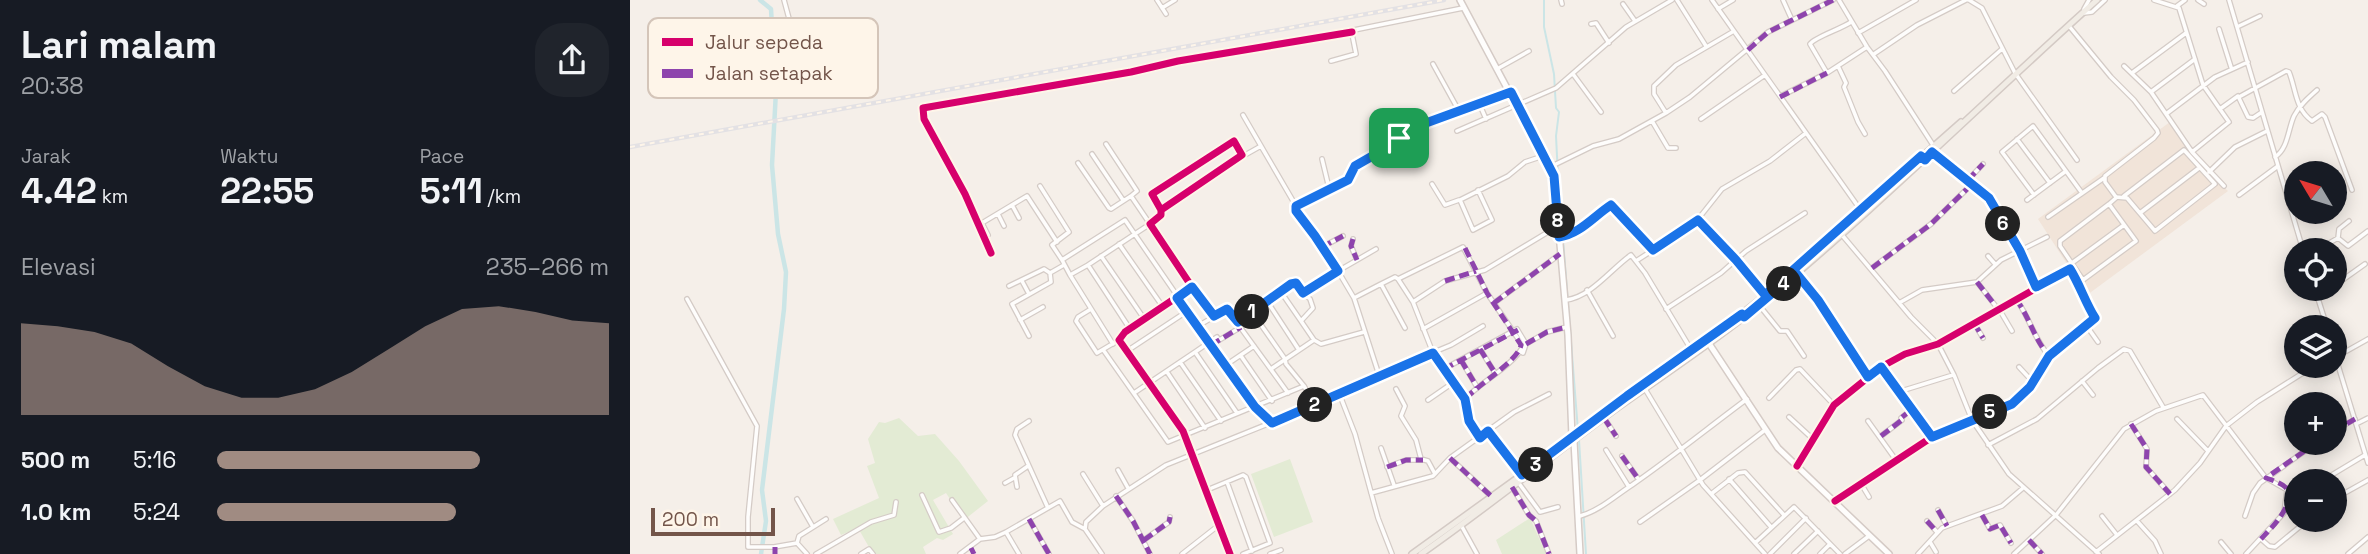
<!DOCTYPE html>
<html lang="id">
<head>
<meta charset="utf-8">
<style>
	:root { --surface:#171b24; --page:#20242c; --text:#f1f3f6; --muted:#9ea1a6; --accent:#a08b82 }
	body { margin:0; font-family:"Space Grotesk",sans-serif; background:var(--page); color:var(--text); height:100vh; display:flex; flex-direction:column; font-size:26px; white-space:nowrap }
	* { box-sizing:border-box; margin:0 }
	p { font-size:23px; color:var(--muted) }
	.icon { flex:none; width:38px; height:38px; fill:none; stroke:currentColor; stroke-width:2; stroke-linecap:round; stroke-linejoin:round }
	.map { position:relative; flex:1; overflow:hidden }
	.details { display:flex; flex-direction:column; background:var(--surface); width:630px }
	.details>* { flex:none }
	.needle { width:46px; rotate:308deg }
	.controls { position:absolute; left:1654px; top:161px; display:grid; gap:14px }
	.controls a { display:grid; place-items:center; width:63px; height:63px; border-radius:50%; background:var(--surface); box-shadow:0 4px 18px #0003; font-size:35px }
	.scale { position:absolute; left:21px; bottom:18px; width:124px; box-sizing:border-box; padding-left:7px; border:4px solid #73554a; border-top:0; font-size:19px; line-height:24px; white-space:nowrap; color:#73554a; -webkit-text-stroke:5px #fef5e9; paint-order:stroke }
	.pin { position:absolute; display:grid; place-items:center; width:60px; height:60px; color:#fff; margin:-30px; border-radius:14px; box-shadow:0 4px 10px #0006 }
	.km { position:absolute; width:35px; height:35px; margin:-18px; border-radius:50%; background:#222; color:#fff; font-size:19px; line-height:35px; text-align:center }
	.round { display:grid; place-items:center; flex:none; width:74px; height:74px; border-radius:28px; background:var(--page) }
	.summary { display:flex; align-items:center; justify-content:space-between; height:119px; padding:0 21px }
	h1 { font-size:38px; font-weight:600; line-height:52px }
	.stats { display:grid; grid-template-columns:repeat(3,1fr); gap:10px; height:119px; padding:7px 21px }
	.stats div { display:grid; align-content:center }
	.stats b { font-size:35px; font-weight:600 }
	.stats small { font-size:19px; font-weight:400 }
	.stats p { font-size:19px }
	.chart { height:196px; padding:14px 21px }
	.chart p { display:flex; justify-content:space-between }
	.chart svg { width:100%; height:126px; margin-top:7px; fill:var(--accent); opacity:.7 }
	ul { padding:0 21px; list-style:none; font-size:23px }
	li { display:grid; grid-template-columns:112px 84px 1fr; align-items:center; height:52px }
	li i { height:18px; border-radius:9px; background:var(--accent) }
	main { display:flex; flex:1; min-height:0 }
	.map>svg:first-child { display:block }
</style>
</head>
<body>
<main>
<section class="details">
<div class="summary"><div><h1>Lari malam</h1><p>20:38</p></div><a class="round"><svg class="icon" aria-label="share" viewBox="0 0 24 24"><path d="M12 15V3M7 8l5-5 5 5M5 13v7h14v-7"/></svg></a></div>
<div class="stats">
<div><p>Jarak</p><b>4.42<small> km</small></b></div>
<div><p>Waktu</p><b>22:55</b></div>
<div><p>Pace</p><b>5:11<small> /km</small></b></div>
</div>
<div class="chart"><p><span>Elevasi</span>235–266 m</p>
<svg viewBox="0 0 160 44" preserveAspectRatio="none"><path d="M0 44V12L10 13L20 15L30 19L40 27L50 34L60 38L70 38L80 35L90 29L100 21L110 13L120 7L130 6L140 8L150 11L160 12V44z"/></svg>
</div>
<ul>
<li><b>500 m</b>5:16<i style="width:67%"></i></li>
<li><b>1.0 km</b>5:24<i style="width:61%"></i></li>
</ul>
</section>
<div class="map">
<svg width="1738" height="554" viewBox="0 0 1738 554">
	<rect width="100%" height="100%" fill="#f5efe9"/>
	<!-- residential -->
	<path fill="#f1e4d9" d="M1540,122L1580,174L1598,191L1457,295L1408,219Z"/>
	<!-- green -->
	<path fill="#e3ebd4" d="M269,418L288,436L305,434L329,461L358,501L334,520L316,493L303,500L323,534L313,540L307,538L293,547L296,554H243L228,528L211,535L203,519L249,498L237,466L245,463L238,439L249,422L255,423Z
		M660,459L683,522L644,537L621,474Z
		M900,518L916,554H872L866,540Z"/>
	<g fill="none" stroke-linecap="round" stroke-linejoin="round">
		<!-- stream -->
		<path stroke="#cbe5e6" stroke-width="2" d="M914,0V27L924,74L926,108L929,112L926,136L928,176L948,431
			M949,440L956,554"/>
		<!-- canal -->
		<path stroke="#cbe5e6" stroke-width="4.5" d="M130,0L141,9L146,91L142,165L148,234L156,272L154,309L132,490L136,521L131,554"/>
		<defs>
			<path id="street" d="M154,0L167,48V84L204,76
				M527,0L536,14
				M931,0L932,4
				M1047,0L1076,46
				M1082,0L1232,212
				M1153,0L1162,20
				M1209,0L1237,47L1255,71L1303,145
				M1339,0L1352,8L1385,73L1447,160
				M1568,0L1574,4
				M1599,0L1673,250
				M993,4L1005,21
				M1547,6L1555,0
				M532,8L545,0
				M1088,9L1103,0
				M1454,9L1459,0
				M1454,13L1462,12L1475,0
				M961,24L966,23L979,43
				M1439,26L1481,77L1504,100L1527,130L1528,133L1524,138L1475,176V182L1486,197L1497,198L1525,231L1585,184L1554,150L1494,196
				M1607,27L1630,16
				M1589,29L1601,67
				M1228,33L1286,0
				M1244,54L1287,25L1336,0
				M701,61L726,54L722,34L724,30L833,8
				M803,64L829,111
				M1208,66L1216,83L1214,87L1228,122L1235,134
				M1494,66L1521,92L1562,152L1599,122L1573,85L1549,8L1524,0
				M867,69L899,51
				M1197,73L1180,44C1185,37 1211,29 1221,22
				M1502,73L1556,33
				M943,74L971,112
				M1324,91L1372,49
				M1521,92L1565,59
				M1151,96L1197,73L1237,47
				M1609,97L1656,71L1659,72C1666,89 1665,109 1682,121L1692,114L1695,117L1722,190
				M849,103L856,119
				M1590,109L1608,96L1618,117L1623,118L1632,112
				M1036,113L1024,94V86L1046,65L1104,31
				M1536,114L1585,77L1618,62
				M613,115L631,146L615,155
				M1071,119L1135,75
				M1022,121L1038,148H1046
				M827,131L926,88L996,27L1042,0
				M1387,139L1420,183
				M476,144L507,191L501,196
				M631,146L666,206
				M1302,152L1358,198L1390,251L1406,287
				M1562,152L1594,186
				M462,154L493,200
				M1645,157C1658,149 1658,129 1664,116C1669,106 1678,98 1687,90
				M692,159L699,188
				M448,163L479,208L481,209L501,196L520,224L458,265L500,329
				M920,167L963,146L989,139L1036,113L1060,97L1138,32L1203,0
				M1579,172L1605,147L1637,131
				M1338,180L1353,164
				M802,184L815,205L829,200
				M410,186L439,232L422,245L432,260
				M848,190L862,220L843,230L830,200L878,176L895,162L913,156
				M1404,195L1372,152L1403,126L1452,193
				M1609,195L1648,166
				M1397,200L1436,171
				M1479,204L1430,241V246L1453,280L1506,241L1479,204L1487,197
				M382,205L389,218
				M531,210L522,194L604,141L612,155L531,210V215L520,224L562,287L495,332L489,340L553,431L600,554
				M1510,213L1569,168
				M368,214L374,226
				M1418,217L1474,178
				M1068,220L1113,267L1135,295
				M358,235L352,223L397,196L427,242
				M1212,235L1281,317L1308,344L1324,375L1342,420L1379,474L1469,554
				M929,237C951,234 964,212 983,205L1023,250
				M1708,238L1709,229L1719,221
				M723,239L721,246L727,260
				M489,244L533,307
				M692,247L713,236
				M1687,250L1708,238L1718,246L1738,231
				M361,253L335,194L294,119L293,108L501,72L548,61L722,32
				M471,256L515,320
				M1358,256L1365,264
				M1006,261L1065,223L1092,189L1140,161L1176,133
				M1442,263L1494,225
				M458,265L440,275L432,260L495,220L568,326
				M1242,268L1301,224L1342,184
				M1166,273L1188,300L1238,377
				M440,275L483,344
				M392,281L399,294
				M1347,282L1368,309
				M751,284L765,277L768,279
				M379,286L414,269L420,273L434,265
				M1704,286L1735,264
				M562,287L584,316
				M1685,289L1697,327
				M957,290L983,336
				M651,292L671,321
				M1688,297L1701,289
				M724,298L751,284L775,328
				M57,299L127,426L118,517V547H144L167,543
				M1386,299C1400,318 1404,339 1419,356
				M936,300C961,297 981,269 1001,255L1015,273L1062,351
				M637,301L669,350
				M783,302L815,281L855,270L928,226
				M864,303L930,254
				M1269,303L1292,290L1347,282L1371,260L1417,237
				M1129,305L1150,331H1157L1174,356
				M461,309L448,317L446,321L467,353L489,340
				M1036,309L1091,273L1116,251L1175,213
				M1369,309L1382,331
				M622,312L655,359L656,364L674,386
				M390,320L413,307
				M608,322L665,283L673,292
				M1344,323L1353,338
				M1456,325L1468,342
				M793,329L857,293
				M734,332L691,344L684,340L671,321L683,308L680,299L673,293L708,271L685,236L666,211V206L718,180L725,166L767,141L774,131L881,92
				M399,336L382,304L421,282L420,273
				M896,344L917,332L937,327
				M581,345L611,327
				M850,349L865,373
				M474,351L538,442L674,386L685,405
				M497,351L556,312
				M565,352L587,337L589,340
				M1704,352L1738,463
				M611,356L642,401
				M1706,357L1738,339
				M831,360L847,387
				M550,362L591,421
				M596,365L624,346
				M1251,367L1268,392L1323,375
				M1389,367L1403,382
				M641,369L684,340
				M814,369L887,329L896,344L893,353L890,351
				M537,372L575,428
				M749,375L821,345L853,326
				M1452,381L1463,395
				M766,389L775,406L771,416L786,440L791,459L798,461L805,474
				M1015,389L1073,485L1135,554
				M1270,392L1302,437
				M504,393L565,352L607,413
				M709,393L725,434L748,518L762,554
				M1139,398L1166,370L1170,369L1204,405
				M835,399C851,382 882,366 892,348L891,343L857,293L833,247L768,279L783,302L803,353L835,399L839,421L850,438
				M798,400L824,382
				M626,406L641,423
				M625,407L568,326L597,309L658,393
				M1159,417L1184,440
				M974,418L986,436
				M1547,419L1578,451
				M399,421L387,429L385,435L418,508
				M1238,421L1266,460
				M1501,424L1517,449L1516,467L1540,494
				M1726,424L1738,418
				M858,431L893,475
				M1704,431L1725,419
				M1251,436L1272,420L1271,418L1281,410
				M1358,445L1407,419L1468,368L1494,349L1500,351L1533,407
				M751,448L764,485
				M976,450L999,487
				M992,456L1009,480
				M820,458L862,497
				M1167,466L1204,405L1251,367L1275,354L1308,344L1440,269C1450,285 1455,302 1465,318L1419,356L1400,387L1382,404L1302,437L1205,501
				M757,467L776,460H792
				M488,470L498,488
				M453,474L473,506
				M1099,479L1141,527
				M1695,479L1735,455
				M597,482L622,551
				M888,482L910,512L928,507
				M1230,482L1239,497
				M375,483L384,478
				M387,487L385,475L398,466
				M882,487L899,515L906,521L919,554
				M577,490L613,475L616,477L640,543L613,554
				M741,493L803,476L820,458L884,412L919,394
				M1081,494L1108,473L1115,472L1154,515
				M292,495L309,532L321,528L334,518
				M486,496L503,521L520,554
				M167,499L183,527
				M1704,499L1738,480
				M322,500L350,539
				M1308,510L1317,526
				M1352,515L1360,529L1370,525L1381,543
				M950,516C969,511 985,496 1002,485C1041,458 1078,428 1117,399
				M1472,516L1487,535
				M1615,516L1623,493L1630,483L1686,443
				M399,519L419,554
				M1297,521L1307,532
				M1507,521L1525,541L1531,554
				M1010,522L1070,480L1135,430
				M831,525L847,554
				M455,529L456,522L473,506L536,465L685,405L749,375L724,298L708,271L746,249
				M376,532L389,554
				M1631,539L1639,546L1645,547L1678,520
				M514,540L539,522L540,517
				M1399,540L1412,554
				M1300,542L1306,552
				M1591,542L1601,554
				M167,543L169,536L196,519
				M167,543L177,554
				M1125,543L1164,507L1210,554
				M1466,552L1545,490L1570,463L1596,426L1627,402L1684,366
				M186,554L241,522L264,515L266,502
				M231,554L239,549L243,554
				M330,554L350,539L365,537L376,532L430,501L442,522L455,529L472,554
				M552,554L589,525
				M640,554L651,550
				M1140,554L1176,518
				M1164,554L1188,531
				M1190,554L1200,544
				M1215,554L1239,536
				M1288,554L1312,528L1372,506L1393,488
				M1384,554L1426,515L1494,429L1526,411L1573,395L1636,478L1657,490L1654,513L1616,554
				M1718,554L1738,537"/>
			<path id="secondary" d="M830,0L924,176L938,335L942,437
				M1078,342L1148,448L1259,554
				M944,441L950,554"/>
			<path id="primary" d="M982,408L1096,326L1132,298L1331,122
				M923,452L965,420
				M782,554L904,466
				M791,554C858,507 921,456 987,408C1036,373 1086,341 1133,302C1249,206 1355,100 1467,0"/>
		</defs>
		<!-- street casing -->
		<use href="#street" stroke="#d4cbc6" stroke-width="6"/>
		<!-- secondary casing -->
		<use href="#secondary" stroke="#d5cbc6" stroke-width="8"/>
		<!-- primary casing -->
		<use href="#primary" stroke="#d4cac5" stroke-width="8"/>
		<!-- street -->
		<use href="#street" stroke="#fefdfc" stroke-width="3.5"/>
		<!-- secondary -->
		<use href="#secondary" stroke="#fefdfc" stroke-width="5"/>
		<!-- primary -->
		<use href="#primary" stroke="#f1ece5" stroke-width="5"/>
		<defs>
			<path id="rail" d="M0,147L814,0"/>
		</defs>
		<!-- rail casing -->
		<use href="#rail" stroke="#e3e1e4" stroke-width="4.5"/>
		<!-- rail -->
		<use href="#rail" stroke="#fef5e9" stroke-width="2" stroke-dasharray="5" stroke-linecap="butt"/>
		<!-- quiet -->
		<path stroke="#8e44ad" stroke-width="5" stroke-dasharray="10 5" stroke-linecap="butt" d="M1118,50L1138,32L1203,0
			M1150,97L1197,73
			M1338,180L1353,164
			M723,239L721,246L727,260
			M1092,244L1135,295
			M692,247L713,236
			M835,248L857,293L891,345C889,360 848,385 835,399L839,421L850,438
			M1242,268L1301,224L1342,184
			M1166,273L1188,300L1238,377
			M815,281L846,271
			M1347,282L1368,309
			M1386,299C1400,318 1404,339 1419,356
			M864,303L930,254
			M1344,323L1353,338
			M896,344L917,332L937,327
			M581,345L611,327
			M850,349L865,373
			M831,360L847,387
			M814,369L888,330
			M1270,392L1302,437
			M974,418L986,436
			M1501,424L1517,449L1516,467L1540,494
			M858,431L893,475
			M1704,431L1725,419
			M1251,436L1272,420L1271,418L1281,410
			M992,456L1009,480
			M820,458L862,497
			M757,467L776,460H793
			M882,487L899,515L906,521L919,554
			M486,496L503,521L520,554
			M1308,510L1317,526
			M1352,515L1360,529L1370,525L1381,543
			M399,519L419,554
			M1297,521L1307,532
			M1631,539C1640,529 1665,506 1657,489C1654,484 1642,480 1636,478L1686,443
			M514,540L539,522L540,517
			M1399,540L1412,554
			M341,548L344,554
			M145,554V547"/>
		<defs>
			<path id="cycleway" d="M531,210L522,194L604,141L612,155L531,210V215L520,224L562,287L495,332L489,340L553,431L600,554
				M361,253L335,194L294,119L293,108L501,72L548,61L722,32
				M1167,466L1204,405L1251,367L1275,354L1308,344L1440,269C1450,285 1455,302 1465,318L1419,356L1400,387L1382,404L1302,437L1205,501"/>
		</defs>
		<!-- cycleway casing -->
		<use href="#cycleway" stroke="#fef5e9" stroke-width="11"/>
		<!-- cycleway -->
		<use href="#cycleway" stroke="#d6006c" stroke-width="7"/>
	</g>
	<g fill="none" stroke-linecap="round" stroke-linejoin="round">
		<defs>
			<path id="route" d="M881,92L924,176L929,237C950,234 964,216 981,205L1023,250L1068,220L1106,260L1135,295L1291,156L1295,160L1302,152L1359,198L1390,251L1406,287L1440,269C1450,285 1455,302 1465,318L1419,356L1400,387L1382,404L1302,437L1251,367L1238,377L1188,300L1166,273L1114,317L1112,314L997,396L892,475L858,431L850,438L839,421L835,399L803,353L642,423L625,407L547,298L562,287L584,316L597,309L608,322L661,284L666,283L673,293L708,271L685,236L666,211V206L718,180L725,166L765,143L774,131Z"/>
		</defs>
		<!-- route casing -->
		<use href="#route" stroke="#fff" stroke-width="14"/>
		<!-- route -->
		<use href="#route" stroke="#1a73e8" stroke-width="9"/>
	</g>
	<!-- legend -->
	<rect x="18" y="18" width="230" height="80" rx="10" fill="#fef5e9" stroke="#d4c5b9" stroke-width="2"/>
	<rect x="32" y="38" width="31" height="8" fill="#d6006c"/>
	<rect x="32" y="69" width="31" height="9" fill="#8e44ad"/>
	<g font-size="19" fill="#73554a">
		<text x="75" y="49">Jalur sepeda</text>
		<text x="75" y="80">Jalan setapak</text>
	</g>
</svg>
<div class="controls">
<a><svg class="needle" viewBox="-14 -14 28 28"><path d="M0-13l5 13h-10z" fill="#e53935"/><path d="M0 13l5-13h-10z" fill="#9ea1a6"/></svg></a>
<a><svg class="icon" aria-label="locate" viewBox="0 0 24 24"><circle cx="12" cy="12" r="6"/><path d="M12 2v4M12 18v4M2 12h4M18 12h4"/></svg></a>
<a><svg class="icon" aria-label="layers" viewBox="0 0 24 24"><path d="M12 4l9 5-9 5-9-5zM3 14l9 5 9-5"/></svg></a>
<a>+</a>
<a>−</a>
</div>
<div class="scale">200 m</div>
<div class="pin" style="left:769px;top:138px;background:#1e9e55"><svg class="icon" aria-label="arrive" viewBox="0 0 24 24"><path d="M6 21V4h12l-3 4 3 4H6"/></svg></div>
<b class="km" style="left:622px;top:312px">1</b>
<b class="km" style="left:685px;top:405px">2</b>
<b class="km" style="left:906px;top:465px">3</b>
<b class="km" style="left:1154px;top:284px">4</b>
<b class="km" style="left:1360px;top:412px">5</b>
<b class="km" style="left:1373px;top:224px">6</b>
<b class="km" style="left:928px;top:221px">8</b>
</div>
</main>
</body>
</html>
